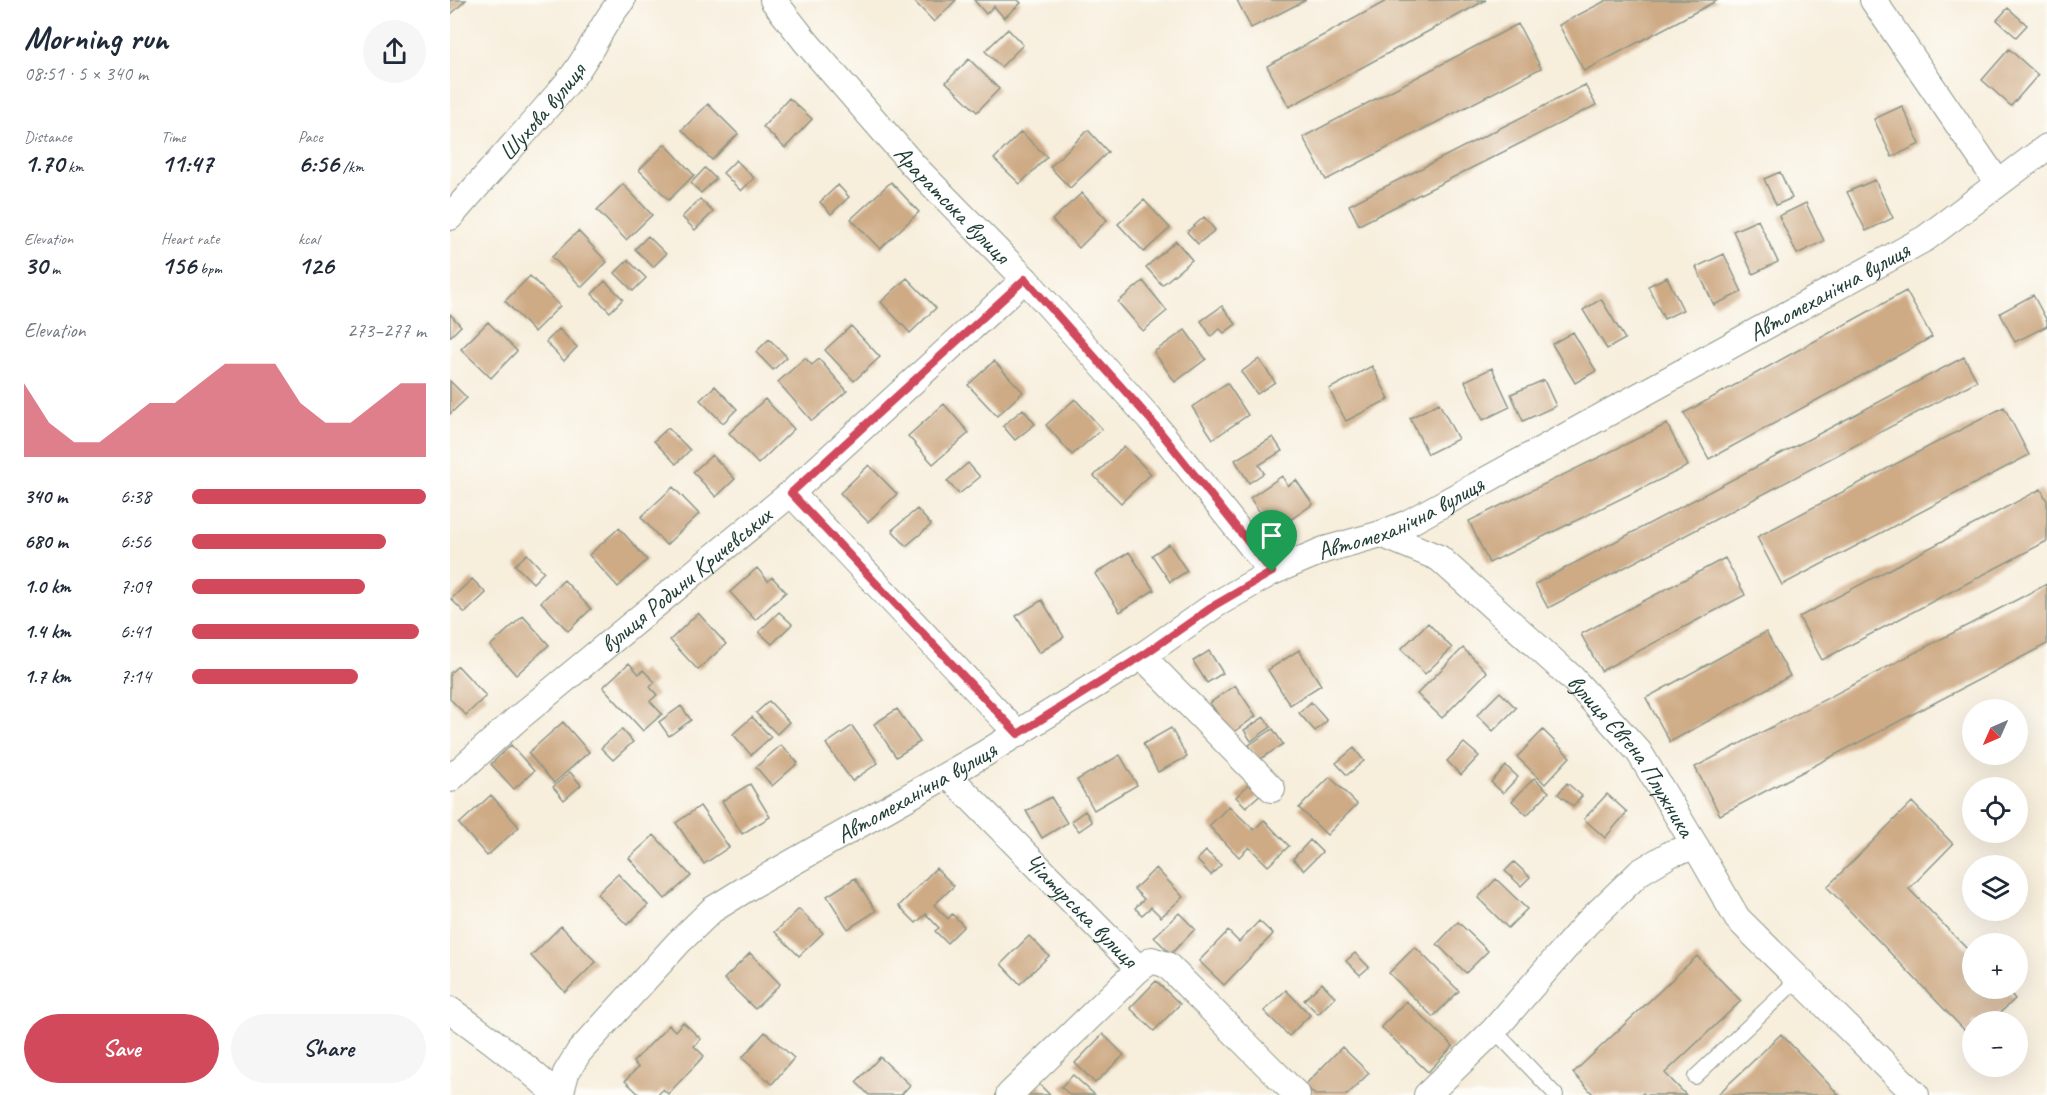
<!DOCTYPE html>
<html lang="en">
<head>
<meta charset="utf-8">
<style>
	:root { --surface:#fff; --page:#f6f6f7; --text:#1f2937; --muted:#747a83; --accent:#d1495b }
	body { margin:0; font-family:Caveat,sans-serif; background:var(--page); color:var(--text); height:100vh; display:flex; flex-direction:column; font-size:22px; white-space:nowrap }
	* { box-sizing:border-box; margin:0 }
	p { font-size:20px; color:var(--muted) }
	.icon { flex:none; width:33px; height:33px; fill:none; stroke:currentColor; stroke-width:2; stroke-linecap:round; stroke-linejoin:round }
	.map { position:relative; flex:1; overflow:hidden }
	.panel { display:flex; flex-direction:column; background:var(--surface); width:450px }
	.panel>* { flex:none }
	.needle { width:39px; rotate:225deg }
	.fabs { position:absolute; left:1512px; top:699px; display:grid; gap:12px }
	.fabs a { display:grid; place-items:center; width:66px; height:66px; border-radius:50%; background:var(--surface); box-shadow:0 6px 24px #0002; font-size:30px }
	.pin { position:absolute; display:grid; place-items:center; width:51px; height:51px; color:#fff; margin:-62px -26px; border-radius:50% 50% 50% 0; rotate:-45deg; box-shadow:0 0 6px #0007 }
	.pin .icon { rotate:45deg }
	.round { display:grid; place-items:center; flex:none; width:63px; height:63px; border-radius:32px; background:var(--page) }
	.head { display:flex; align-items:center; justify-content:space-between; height:102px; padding:0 24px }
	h1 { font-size:33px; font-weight:800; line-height:45px }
	.metrics { display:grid; grid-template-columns:repeat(3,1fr); gap:9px; height:102px; padding:6px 24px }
	.metrics div { display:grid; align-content:center }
	.metrics b { font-size:26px; font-weight:800 }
	.metrics small { font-size:16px; font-weight:400 }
	.metrics p { font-size:16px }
	.chart { height:168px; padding:12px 24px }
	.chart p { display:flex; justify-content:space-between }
	.chart svg { width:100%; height:108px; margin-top:6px; fill:var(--accent); opacity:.7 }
	.cta { display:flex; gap:12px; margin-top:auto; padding:12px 24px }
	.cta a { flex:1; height:69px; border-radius:36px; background:var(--accent); color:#fff; font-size:24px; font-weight:800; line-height:69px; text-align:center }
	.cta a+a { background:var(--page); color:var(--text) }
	ul { padding:0 24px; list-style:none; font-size:20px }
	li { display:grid; grid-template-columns:96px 72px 1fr; align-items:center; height:45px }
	li i { height:15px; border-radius:8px; background:var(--accent) }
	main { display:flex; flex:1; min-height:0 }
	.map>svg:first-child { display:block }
</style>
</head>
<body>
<main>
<section class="panel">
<div class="head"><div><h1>Morning run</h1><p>08:51 · 5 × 340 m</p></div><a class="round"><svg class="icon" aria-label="share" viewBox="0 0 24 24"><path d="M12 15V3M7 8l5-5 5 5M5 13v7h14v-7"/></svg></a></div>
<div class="metrics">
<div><p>Distance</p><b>1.70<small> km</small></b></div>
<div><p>Time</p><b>11:47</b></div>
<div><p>Pace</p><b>6:56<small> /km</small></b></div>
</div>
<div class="metrics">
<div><p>Elevation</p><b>30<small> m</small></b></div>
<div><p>Heart rate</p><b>156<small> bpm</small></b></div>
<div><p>kcal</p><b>126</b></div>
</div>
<div class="chart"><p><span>Elevation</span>273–277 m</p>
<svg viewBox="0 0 160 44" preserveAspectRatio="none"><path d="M0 44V14L10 30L20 38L30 38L40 30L50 22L60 22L70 14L80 6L90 6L100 6L110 22L120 30L130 30L140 22L150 14L160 14V44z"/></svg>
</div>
<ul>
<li><b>340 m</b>6:38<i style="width:100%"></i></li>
<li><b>680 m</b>6:56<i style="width:83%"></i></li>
<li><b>1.0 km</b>7:09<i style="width:74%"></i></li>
<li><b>1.4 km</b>6:41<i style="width:97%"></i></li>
<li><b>1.7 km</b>7:14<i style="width:71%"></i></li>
</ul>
<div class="cta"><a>Save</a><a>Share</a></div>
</section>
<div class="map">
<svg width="1597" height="1095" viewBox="0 0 1597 1095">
	<rect width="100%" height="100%" fill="#fdfcf7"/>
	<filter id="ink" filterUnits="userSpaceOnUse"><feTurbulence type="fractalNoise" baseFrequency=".0167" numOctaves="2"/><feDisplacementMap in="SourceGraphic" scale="12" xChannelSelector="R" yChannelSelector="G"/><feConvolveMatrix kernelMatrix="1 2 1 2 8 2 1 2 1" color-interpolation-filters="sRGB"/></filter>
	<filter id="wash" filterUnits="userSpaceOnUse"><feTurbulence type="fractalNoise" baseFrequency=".008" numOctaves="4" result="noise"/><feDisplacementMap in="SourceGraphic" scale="24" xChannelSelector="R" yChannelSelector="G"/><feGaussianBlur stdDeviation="1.35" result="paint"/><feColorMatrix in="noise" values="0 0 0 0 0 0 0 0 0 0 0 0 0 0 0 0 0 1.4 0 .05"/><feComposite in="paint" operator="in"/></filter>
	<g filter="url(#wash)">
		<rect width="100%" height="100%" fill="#f7eedc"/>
		<g id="blocks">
			<!-- building -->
			<path fill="#ceaa85" d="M0,0H16L0,15Z
				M463,0H506L484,22Z
				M524,0H568L571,3L554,18L544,6L536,14Z
				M787,0H856L801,28Z
				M938,0H1036L839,107L817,66Z
				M1157,0H1268L1134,71L1109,25Z
				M1558,8L1577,25L1566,37L1547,20Z
				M1068,24L1091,68L876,180L853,137Z
				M558,29L573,45L551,67L535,51Z
				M1559,49L1588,75L1561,106L1532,80Z
				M519,59L549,89L527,112L496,82Z
				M1135,85L1146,105L909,225L899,205Z
				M339,98L362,119L335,148L313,127Z
				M258,104L288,134L262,160L232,130Z
				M1452,106L1470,144L1442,157L1424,119Z
				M638,130L658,152L620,188L600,167Z
				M571,132L597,157L570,184L544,159Z
				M215,144L244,175L219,200L189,170Z
				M286,160L304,178L291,191L273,173Z
				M255,168L266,179L251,193L241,183Z
				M1330,172L1342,198L1326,205L1314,179Z
				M1425,180L1443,218L1416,231L1397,192Z
				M441,182L469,212L430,249L401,219Z
				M173,184L202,215L176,240L147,210Z
				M388,185L399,197L381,214L370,202Z
				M632,193L657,220L629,248L602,220Z
				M250,199L263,212L245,230L232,217Z
				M694,200L720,228L694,252L668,224Z
				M1356,203L1374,241L1347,254L1329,216Z
				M754,217L765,230L748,244L737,232Z
				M1308,220L1328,262L1303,274L1283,231Z
				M128,231L157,262L132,287L102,257Z
				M198,236L216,254L203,267L185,249Z
				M726,241L742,260L712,285L696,267Z
				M1274,254L1292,292L1264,305L1246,267Z
				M178,260L196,278L183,291L165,273Z
				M80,276L110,306L84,332L55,301Z
				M1217,277L1233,310L1214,319L1198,286Z
				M457,278L486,308L460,333L431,302Z
				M155,281L173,299L160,312L142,294Z
				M693,281L717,311L693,331L668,302Z
				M1456,291L1482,337L1259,459L1234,413Z
				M1583,295L1597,321V326L1565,342L1550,313Z
				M1151,299L1175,339L1157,349L1133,310Z
				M772,306L786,324L774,333L770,329L761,336L751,321Z
				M0,314L11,326L0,337Z
				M38,322L67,351L41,378L11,349Z
				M401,326L430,357L404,381L375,350Z
				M109,329L127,347L114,361L96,342Z
				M735,330L756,359L725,382L704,352Z
				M1123,332L1146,371L1125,383L1102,344Z
				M319,339L337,357L323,370L306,352Z
				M1514,357L1527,381L1098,608L1085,584Z
				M355,358L362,365L369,359L397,391L362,421L328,382Z
				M809,359L825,382L807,394L791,372Z
				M544,361L573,392L547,416L518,385Z
				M922,366L939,399L896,421L879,389Z
				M1042,368L1060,407L1033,420L1015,381Z
				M1094,380L1106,406L1073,421L1061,394Z
				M0,381L17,398L0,414Z
				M777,383L798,415L763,439L742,407Z
				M265,386L287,409L273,423L250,400Z
				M315,399L344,429L308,464L279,433Z
				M625,399L652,429L622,455L596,425Z
				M989,403L1008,439L978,454L960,418Z
				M494,404L519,433L483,464L458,436Z
				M1554,407L1579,455L1332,585L1307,537Z
				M573,409L585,424L565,440L553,426Z
				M1217,424L1238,466L1039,563L1019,521Z
				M218,428L240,450L226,464L204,441Z
				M823,437L832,451L809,465L814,473L799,483L785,460Z
				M674,446L701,474L671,503L644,476Z
				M262,455L285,479L266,497L243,472Z
				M518,463L530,477L509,494L497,481Z
				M419,465L447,494L418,522L390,493Z
				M832,476L838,486L846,480L863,504L823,532L800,498Z
				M223,487L249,514L216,545L191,517Z
				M1591,489L1597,501V541L1372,660L1349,617Z
				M467,509L481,525L456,546L442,530Z
				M169,528L197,560L168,587L139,555Z
				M719,544L737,571L720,582L702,555Z
				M679,552L704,590L670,612L645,574Z
				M77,554L94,572L83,583L65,565Z
				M1275,558L1295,595L1151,671L1131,634Z
				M307,568L318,581L322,577L336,592L305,620L280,592Z
				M22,579L36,593L15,613L1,599Z
				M114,580L141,609L118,631L91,602Z
				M1597,584V644L1270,815L1245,767Z
				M592,600L614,637L589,653L566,616Z
				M329,612L342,624L322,644L309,632Z
				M248,613L276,644L248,670L220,640Z
				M73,616L99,645L66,675L40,646Z
				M978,623L1002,648L975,674L951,649Z
				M1316,632L1340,676L1220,742L1196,698Z
				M1013,648L1037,672L992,718L967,694Z
				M849,650L871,685L840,705L818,670Z
				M759,651L773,673L757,683L743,661Z
				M179,663L189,674L193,670L205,682L200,687L207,695L200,701L212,714L193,731L153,687Z
				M8,666L36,696L16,715L0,699V673Z
				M785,685L806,716L781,734L760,703Z
				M1050,692L1066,708L1043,731L1027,715Z
				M319,701L339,722L327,734L306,713Z
				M861,702L877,721L865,731L849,713Z
				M231,706L241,720L219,736L209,722Z
				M447,709L470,742L446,757L424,724Z
				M302,717L321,737L301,755L283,734Z
				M814,717L821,727L801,741L794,730Z
				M113,722L139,752L104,783L78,753Z
				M402,726L428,763L402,781L376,744Z
				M721,728L737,757L708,772L693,744Z
				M172,729L183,742L163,760L151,748Z
				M823,729L833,744L809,760L799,745Z
				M1093,730L1120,757L1095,784L1067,757Z
				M1014,743L1029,756L1011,775L997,761Z
				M61,745L84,771L64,789L41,764Z
				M331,745L348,763L322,786L306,767Z
				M904,748L914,761L897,775L886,763Z
				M670,755L687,785L644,810L627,780Z
				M1056,766L1068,777L1053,793L1041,782Z
				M120,772L131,785L114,800L103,787Z
				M880,777L907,804L877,835L849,808Z
				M1084,778L1099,792L1077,815L1062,801Z
				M803,780L814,791L796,807L786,797Z
				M1117,783L1132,796L1123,806L1108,794Z
				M300,784L320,817L292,834L272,801Z
				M1157,794L1177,812L1155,838L1134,819Z
				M41,795L69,827L37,856L9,824Z
				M601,797L617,823L592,838L576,811Z
				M1462,802L1503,844L1459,889L1522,954V988H1556L1565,999L1540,1022H1522V1038L1377,887Z
				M250,806L279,847L254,864L226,823Z
				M779,806L804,830L814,820L839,846L818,866L799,847L789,857L759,826Z
				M635,811L642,822L629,831L621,821Z
				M204,835L241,876L215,899L179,858Z
				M860,840L872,852L854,870L843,859Z
				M756,851L771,865L761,875L747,860Z
				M1064,862L1080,877L1071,886L1055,871Z
				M486,868L504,886L484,905L498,919L502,914L514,926L497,943L485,931L489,928L476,914L466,923L449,906Z
				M706,868L733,897L711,917L701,907L692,915L685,908L694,899L684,889Z
				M168,874L198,905L177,925L147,894Z
				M405,878L426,911L398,929L377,896Z
				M1046,879L1077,909L1058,928L1028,898Z
				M349,909L373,933L349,956L325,932Z
				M729,913L745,929L721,954L704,937Z
				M809,921L823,934L774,985L749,961L778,931L789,942Z
				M1008,922L1038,951L1016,973L987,944Z
				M111,926L146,962L115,992L81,956Z
				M579,936L599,956L570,984L551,964Z
				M965,947L1009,991L983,1017L939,973Z
				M300,953L330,984L305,1009L274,979Z
				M905,953L919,967L910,975L896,961Z
				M1247,956L1291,1001L1215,1073L1236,1095H1195L1193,1093L1191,1095H1144L1123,1073Z
				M706,981L730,1004L704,1031L680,1008Z
				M872,983L885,997L868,1014L854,1000Z
				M836,990L860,1015L839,1036L814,1011Z
				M956,1001L1003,1046L978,1072L931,1027Z
				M233,1022L251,1039L244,1046L254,1056L218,1094L213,1089L208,1095H190L175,1081L188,1067L183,1062L219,1025L225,1031Z
				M315,1032L344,1058L322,1084L292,1058Z
				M653,1034L674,1055L645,1083L625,1063Z
				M1331,1034L1389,1095H1267L1298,1066Z
				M892,1047L919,1073L897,1095H865L855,1085Z
				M430,1057L460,1085L451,1095H419L406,1082Z
				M623,1075L645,1095H620L611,1087Z
				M587,1082L600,1095H574Z"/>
		</g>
	</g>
	<g filter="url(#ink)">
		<use href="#blocks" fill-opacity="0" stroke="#8b9688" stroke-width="1.5"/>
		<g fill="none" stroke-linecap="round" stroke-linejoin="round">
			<defs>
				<path id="lane" d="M1044,1030L1106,1095
					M1245,1077L1349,978"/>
				<g id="street">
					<path id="s1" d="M323,0L356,42L464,166L575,279L700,419L822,572"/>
					<path d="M1423,0L1548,183"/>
					<path id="s2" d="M0,217C40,170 83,125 122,77C141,53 152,23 172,0"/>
					<path d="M341,493L568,734"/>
					<path id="s3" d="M931,534L989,558L1122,678L1189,752L1246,847L1222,853L1190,872L1136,924L1044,1030L977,1095"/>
					<path d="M692,656L822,789"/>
					<path id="s4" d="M498,775L689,969L702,960L717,965L847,1095"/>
					<path id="s5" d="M0,779L66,720L341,493L575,279"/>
					<path d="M1246,847L1287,918L1466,1095"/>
					<path d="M0,1010C38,1037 73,1063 107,1095"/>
					<path id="s6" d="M110,1095L116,1073L129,1052L228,943L262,910L299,887L534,754L692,656L765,605L822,572L874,550L931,534L958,523L1476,238L1597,147"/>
					<path d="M559,1095L689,969"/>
				</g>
			</defs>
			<!-- lane casing -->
			<use href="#lane" stroke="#8b9688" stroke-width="16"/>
			<!-- street casing -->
			<use href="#street" stroke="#8b9688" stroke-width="28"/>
			<!-- lane -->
			<use href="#lane" stroke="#fff" stroke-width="14"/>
			<!-- street -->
			<use href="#street" stroke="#fff" stroke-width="26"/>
		</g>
	</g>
	<g fill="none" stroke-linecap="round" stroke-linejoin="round" filter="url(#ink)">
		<defs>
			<path id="route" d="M575,279L700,419L822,572L765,605L692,656L568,734L341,493Z"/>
		</defs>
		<!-- route casing -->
		<use href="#route" stroke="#fff" stroke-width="12"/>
		<!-- route -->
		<use href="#route" stroke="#d1495b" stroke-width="8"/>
	</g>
	<g text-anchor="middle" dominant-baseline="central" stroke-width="4.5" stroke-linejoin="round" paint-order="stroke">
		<!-- street labels -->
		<g font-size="24" fill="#1f3d34" stroke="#fdfcf7">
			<text stroke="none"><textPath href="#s2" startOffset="140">Шухова вулиця</textPath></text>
			<text stroke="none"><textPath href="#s1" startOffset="272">Араратська вулиця</textPath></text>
			<text stroke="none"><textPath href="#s6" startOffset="1522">Автомеханічна вулиця</textPath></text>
			<text stroke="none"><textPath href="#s6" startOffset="1036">Автомеханічна вулиця</textPath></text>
			<text stroke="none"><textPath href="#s5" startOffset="309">вулиця Родини Кричевських</textPath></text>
			<text stroke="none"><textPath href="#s3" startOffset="340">вулиця Євгена Плужника</textPath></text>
			<text stroke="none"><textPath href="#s6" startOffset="478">Автомеханічна вулиця</textPath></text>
			<text stroke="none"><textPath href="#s4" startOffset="190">Чіатурська вулиця</textPath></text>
		</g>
	</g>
</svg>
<div class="fabs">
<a><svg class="needle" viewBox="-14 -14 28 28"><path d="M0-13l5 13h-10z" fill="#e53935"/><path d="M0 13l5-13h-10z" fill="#747a83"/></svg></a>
<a><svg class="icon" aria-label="locate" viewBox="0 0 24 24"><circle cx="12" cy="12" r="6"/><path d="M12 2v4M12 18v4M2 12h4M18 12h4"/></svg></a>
<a><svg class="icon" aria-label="layers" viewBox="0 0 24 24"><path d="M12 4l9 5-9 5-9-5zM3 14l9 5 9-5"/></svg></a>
<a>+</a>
<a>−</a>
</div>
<div class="pin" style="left:822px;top:572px;background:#1e9e55"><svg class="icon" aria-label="arrive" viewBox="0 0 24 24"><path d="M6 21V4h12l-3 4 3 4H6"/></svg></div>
</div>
</main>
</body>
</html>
